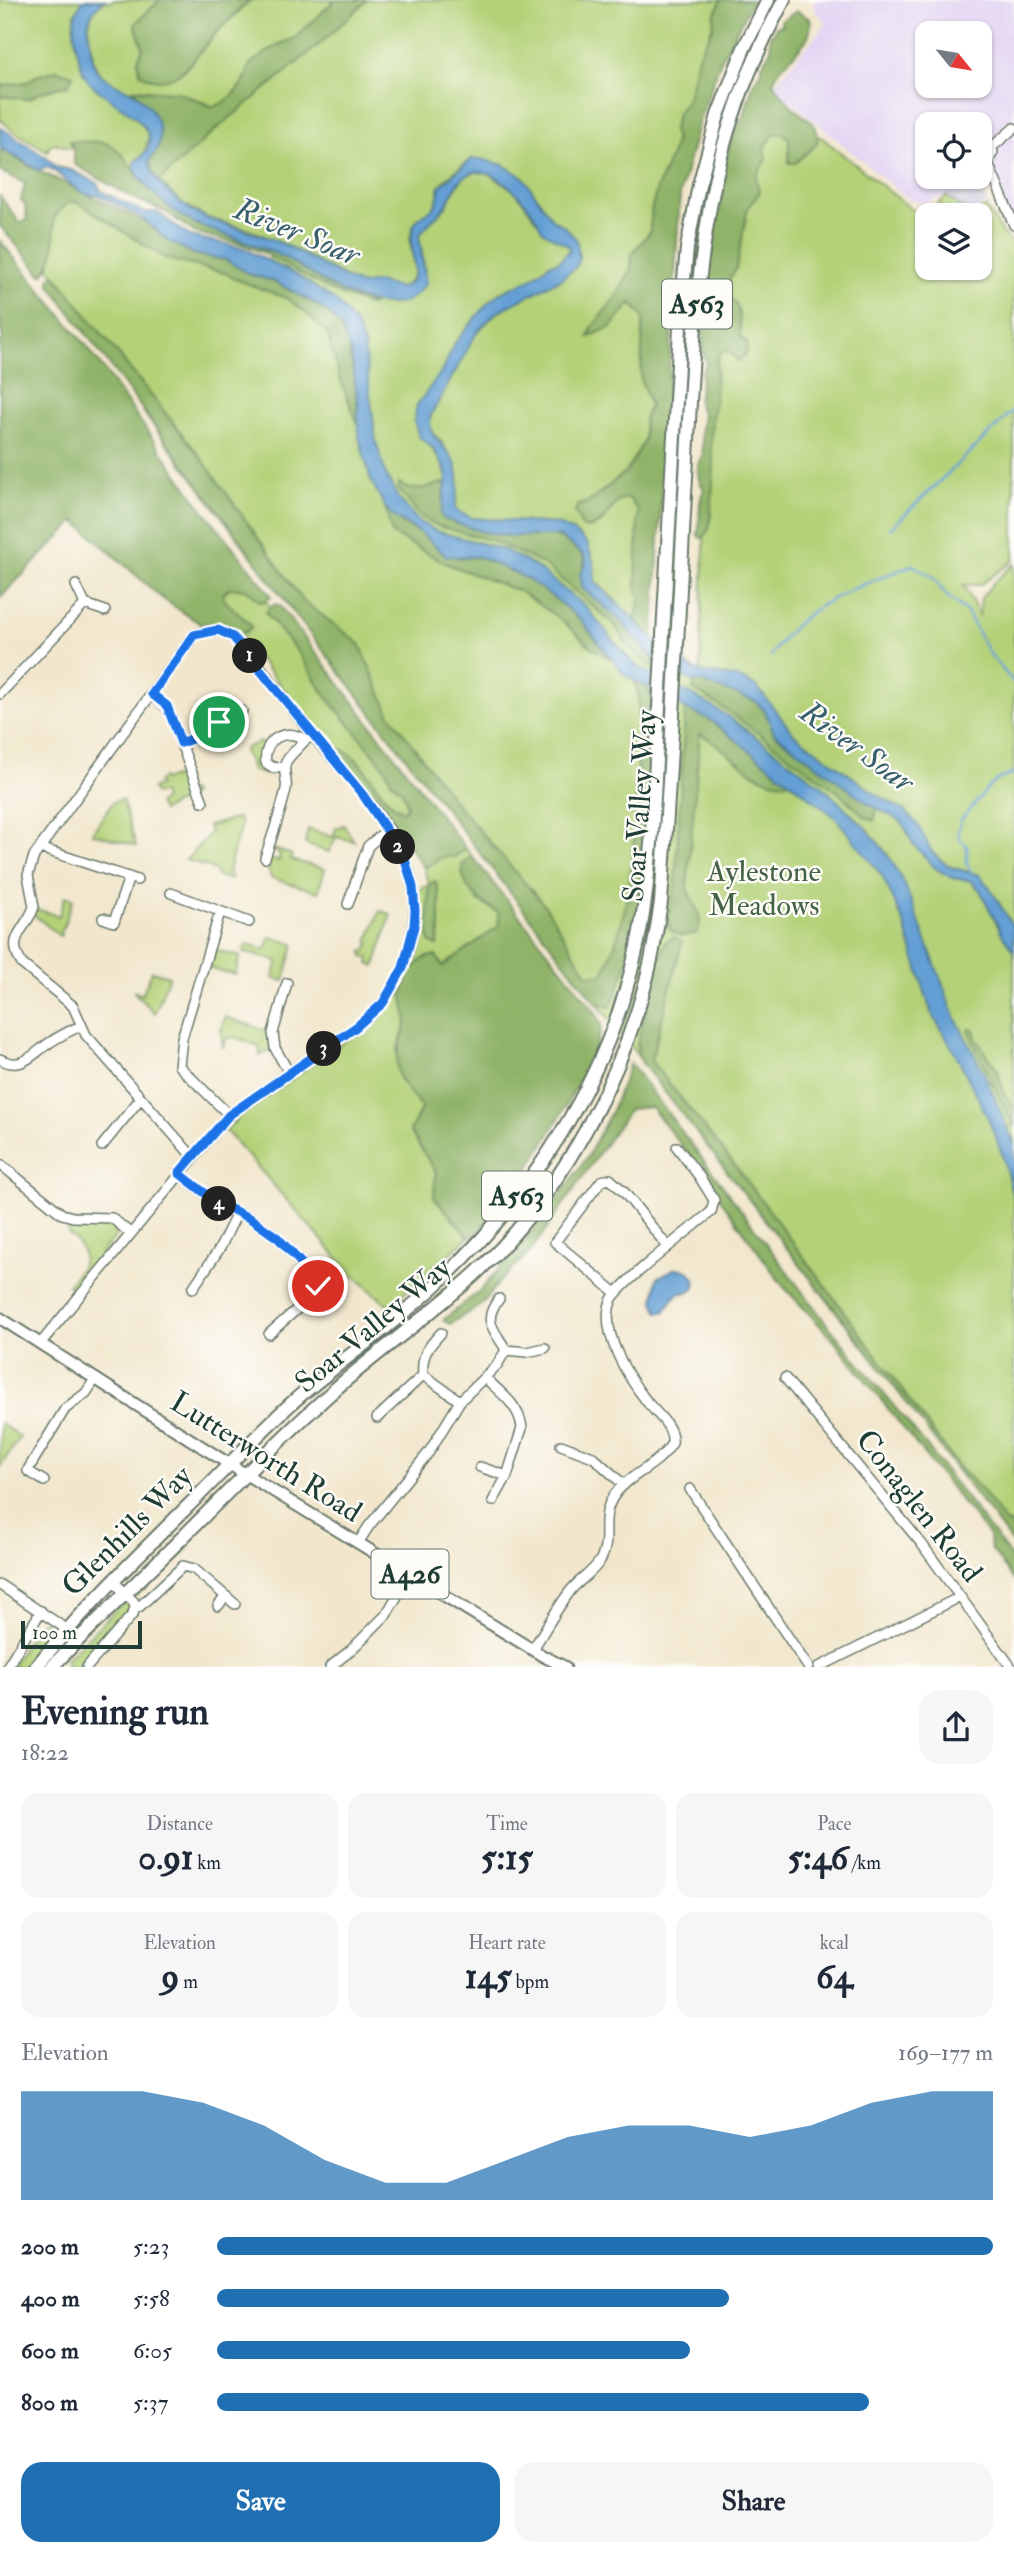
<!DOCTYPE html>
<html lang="en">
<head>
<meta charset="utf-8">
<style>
	:root { --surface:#fff; --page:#f6f6f7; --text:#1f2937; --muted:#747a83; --accent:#1f6fb2 }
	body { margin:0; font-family:"IM FELL Double Pica",serif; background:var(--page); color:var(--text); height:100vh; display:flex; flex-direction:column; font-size:26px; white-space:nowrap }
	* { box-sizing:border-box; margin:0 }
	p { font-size:23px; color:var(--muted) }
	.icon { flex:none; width:38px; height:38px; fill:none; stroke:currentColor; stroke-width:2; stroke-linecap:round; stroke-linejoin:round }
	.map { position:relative; height:1667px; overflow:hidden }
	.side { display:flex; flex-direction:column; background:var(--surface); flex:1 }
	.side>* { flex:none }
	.needle { width:46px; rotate:120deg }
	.tools { position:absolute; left:915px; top:21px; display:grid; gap:14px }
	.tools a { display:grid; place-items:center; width:77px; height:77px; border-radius:14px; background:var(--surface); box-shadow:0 2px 5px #0004; font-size:35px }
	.scale { position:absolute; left:21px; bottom:18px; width:121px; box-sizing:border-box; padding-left:7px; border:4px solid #1f3d34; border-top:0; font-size:19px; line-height:24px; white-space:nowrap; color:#1f3d34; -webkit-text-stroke:5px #fdfcf7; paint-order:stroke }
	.pin { position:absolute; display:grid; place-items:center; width:60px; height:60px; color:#fff; margin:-30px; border:4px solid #fff; border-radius:50%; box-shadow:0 2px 7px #0007 }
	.km { position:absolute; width:35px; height:35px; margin:-18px; border-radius:50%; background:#222; color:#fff; font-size:19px; line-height:35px; text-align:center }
	.round { display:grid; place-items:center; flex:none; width:74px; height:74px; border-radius:21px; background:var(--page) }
	.overview { display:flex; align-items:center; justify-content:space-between; height:119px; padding:0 21px }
	h1 { font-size:38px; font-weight:800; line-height:52px }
	.stats { display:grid; grid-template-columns:repeat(3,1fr); gap:10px; height:119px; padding:7px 21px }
	.stats div { display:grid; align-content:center; border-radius:18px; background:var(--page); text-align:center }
	.stats b { font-size:35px; font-weight:800 }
	.stats small { font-size:19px; font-weight:400 }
	.stats p { font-size:19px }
	.chart { height:196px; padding:14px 21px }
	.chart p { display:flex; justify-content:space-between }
	.chart svg { width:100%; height:126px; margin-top:7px; fill:var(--accent); opacity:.7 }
	.primary-button { display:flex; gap:14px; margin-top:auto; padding:14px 21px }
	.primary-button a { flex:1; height:80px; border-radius:21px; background:var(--accent); color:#fff; font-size:28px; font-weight:800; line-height:80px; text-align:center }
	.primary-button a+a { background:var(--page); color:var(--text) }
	ul { padding:0 21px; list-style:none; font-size:23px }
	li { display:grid; grid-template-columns:112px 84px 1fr; align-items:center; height:52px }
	li i { height:18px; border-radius:9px; background:var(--accent) }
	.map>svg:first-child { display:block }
</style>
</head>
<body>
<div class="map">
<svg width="1014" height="1667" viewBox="0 0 1014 1667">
	<rect width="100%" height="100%" fill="#fdfcf7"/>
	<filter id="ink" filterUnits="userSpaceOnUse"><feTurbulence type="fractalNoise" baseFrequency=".0143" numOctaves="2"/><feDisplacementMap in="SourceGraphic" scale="14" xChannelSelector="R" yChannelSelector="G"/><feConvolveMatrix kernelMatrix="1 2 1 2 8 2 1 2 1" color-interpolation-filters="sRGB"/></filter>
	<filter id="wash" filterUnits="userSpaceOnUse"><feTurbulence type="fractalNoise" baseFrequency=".00686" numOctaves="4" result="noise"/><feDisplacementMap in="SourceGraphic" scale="28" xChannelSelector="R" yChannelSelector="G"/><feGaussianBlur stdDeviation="1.57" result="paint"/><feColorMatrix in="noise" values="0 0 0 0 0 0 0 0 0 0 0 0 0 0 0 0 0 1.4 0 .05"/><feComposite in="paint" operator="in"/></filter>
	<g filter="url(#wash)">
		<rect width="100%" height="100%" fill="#f2e7cd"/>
		<!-- built -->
		<path fill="#e2d4f3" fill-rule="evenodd" d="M813,0H1014V233L984,167L980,166V124H928V177H966L946,196L922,203L905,197L773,86L827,23L815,11ZM928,33H980V86H928Z"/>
		<!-- industrial -->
		<path fill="#c5c0da" d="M966,177H975L987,203L968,213L946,196Z"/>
		<!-- green -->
		<path fill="#b4d178" stroke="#6a8756" stroke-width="2" fill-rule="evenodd" d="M0,0H83L76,12L73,26L83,73L96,89L127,109L142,124L149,136L143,157L135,162L134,170C111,139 105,145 71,142L74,149L55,143L49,146L48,151L13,131L0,119V96L28,99L41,92L68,85L57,70L36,76L27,82L0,86Z
			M105,0L110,2L112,0H160L135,24L143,48L138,60L184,71L216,33L251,0H335L295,38L278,45L247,76L229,101L214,107C187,93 166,92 137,89L133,90L137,96C125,89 102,81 96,67C93,63 93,55 92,50C87,29 86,14 105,0Z
			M367,0H721L688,98L677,114L673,131L676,138L671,156L658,186L652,207L650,232L632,254L631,269L618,294L593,326L589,336L611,327L631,303L644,317L641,379L650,405L644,420V441L627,471L589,502L578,505L600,524L619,500L629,498L638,511L641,597L635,619L595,581L594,564L587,543L574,532L557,524L472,518L460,513L455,508C459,489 453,466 445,448C438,433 426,436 431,415L477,332L497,312L561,279L577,253L565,227L552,219L523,177L472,159C462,167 444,176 439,189C438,194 438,200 435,205C429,214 417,216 412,228C403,252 429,271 401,288L376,282L361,286L286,245L248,229L208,218L181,202L159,181L214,131L322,42Z
			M754,129L821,137L924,219L928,215V268H980V215H928L946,196L970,215L986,207L1002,233L1014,246V560L980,585H962L967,590L979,616L981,598L994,582L1014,564V928L1003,911L1014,940V1541L298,618L146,416L89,319L49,268L54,245V217L69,202L79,203L167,259L225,273L256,287L274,249L398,302L425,270L419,236L429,221L446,207L451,194L464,177L477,171L491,175L516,192L539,224L568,245L570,250L558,262L550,264L531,279L498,294L447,369L421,403C423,415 424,432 429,443C436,458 448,467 447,485L444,484L439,506L494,531L578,582L653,662L697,677L753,685L739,678L700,672L707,452L719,293Z
			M229,587L247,589L261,602L266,601L270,607L266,613L298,652L325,695L384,766L391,781L403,792L407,804L405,811C378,804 366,752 336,749V754L239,634L247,632C240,608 234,614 222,597Z
			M261,742L264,746C260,759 259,765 268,775L253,771L244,751L247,747Z
			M178,776L183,792L191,791L192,795L162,811L158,804L164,799L162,793L155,794L152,789L159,785L158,781L163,778L164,780Z
			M122,799L136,846L92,833L113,802Z
			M238,818L241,824L228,871L232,880L217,876V873L208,867L186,860L210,833L208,826Z
			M344,825L354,841L336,837L329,852L305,844L308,829L333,837L336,828Z
			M274,849L292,855L291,860L325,869L318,892L271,878L267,866L269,859L279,861L280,856Z
			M466,849L472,856L462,865L478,901L498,912L499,927L443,966L436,956L425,957L405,1003L407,1022L397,1050L399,1078L422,1107L410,1131L436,1172L434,1197L469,1237L389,1306L351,1273L225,1130L238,1119L231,1123L381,1015L404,980L414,952L419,923L418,892L429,884L424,868L443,857H454ZM428,890L439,892L440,934L428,936L430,919Z
			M65,896L73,899L60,936L34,915L36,909L59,916Z
			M380,911L391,914L375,966L369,964V958L363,957V951H366L370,942L368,940Z
			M270,937L294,944L284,981L273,978L278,961L244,952L246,944L266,950Z
			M215,950L240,956L235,975L209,968Z
			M152,971L169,976L155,1013L133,991L142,995Z
			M225,1017L273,1033L275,1048L260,1056L259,1046L234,1037L226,1039L223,1048L221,1030Z
			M74,1222L110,1224L118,1233L73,1289L68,1285C86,1262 91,1254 68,1233L70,1224Z
			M0,1423L20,1437L0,1467Z
			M187,1545L188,1549L136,1596V1590L168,1559Z
			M126,1603L130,1605L128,1610L78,1667H65L68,1663L65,1660L120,1605Z
			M45,1621L54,1628L53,1640L31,1667H11L37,1625Z"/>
		<!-- forest -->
		<path fill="#8fb368" stroke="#57784e" stroke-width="2" d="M160,0H251C238,11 225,22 214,35C195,57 173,96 140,73L138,60L143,48L135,24Z
			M335,0H367L322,42L214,131L159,181L151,170L149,161L159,146L148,106L133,90L177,92L213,107C234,100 245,85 250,64L278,45L295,38Z
			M721,0H753L721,60L699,121L680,194L653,638L635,619L641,597L636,588L638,511L629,498L619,500C608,512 600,531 582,527L575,511L578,505L589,502L627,471L644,441V420L650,405L641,379L643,316L631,303L611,327L589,337L593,326L618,294L631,270L632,254L650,232L652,207L658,186L671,156L676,138L673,131L677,114L688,98L698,56L713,28L714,16Z
			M797,11L810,19C816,46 779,60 773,83C779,91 787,102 795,109C809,121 820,122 817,144L795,163H789V138L782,133L774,134L764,149L767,160C757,172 753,176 760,192L748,207L736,269L730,278V298C743,308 738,324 741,338L747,342C748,352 746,355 738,361L727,350L721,352L717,360L715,401L712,416L711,446L714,464L711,514L709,529L703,539L698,536C701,521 697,503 704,489C697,480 695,464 703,454L701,429L703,415L698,403L702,371L707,363C698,351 705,307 706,291L709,288V260L713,252C710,240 712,220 720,211L721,180L729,148L733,133L744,116L753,84L762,71V65L771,49L770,35L775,32L776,27L782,25L781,21Z
			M57,70L73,75L68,85L41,92L28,99L0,96V86L27,82L36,76Z
			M70,141L102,142L111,145L122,154L142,182L193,223L279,255L306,270L327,285L374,305L371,306L332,291L264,253L241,244L194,232L166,212L133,198L74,164V149Z
			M2,150L33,168L147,223L169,241L194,254L226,260L254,276L273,281L325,310L340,325L347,340L356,385L358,425L340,379L327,333L305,312L286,298L235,279L225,273L167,259L79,203L69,202L54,217C54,237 57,261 42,275L0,226V196L19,222L27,220L25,204L21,200L25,183L0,171V151Z
			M0,241L90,350L198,503L270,594L271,598L261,602L246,589L229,588L223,594L225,601L250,624L252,628L239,634L228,626L218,624L202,625L163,599L75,521L0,598V344L3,338L0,326Z
			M54,274L200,456L303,601L360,644L389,713L454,801L546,907L587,974L602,975C641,902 636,779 639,696L634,681L648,688L652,698C648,792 653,924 610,1007L595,1002L298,618L50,285L49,279Z
			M399,483C411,494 427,487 442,483L447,485L443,497L444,519C465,527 486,534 508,536C536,538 551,527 575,548C587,558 586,562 580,575C604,604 630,630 654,659V670L626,644L616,626L543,564L494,541L438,526L421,517L398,489Z
			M385,507L403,524L421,533L440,551L459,558L480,557L526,578L545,590L581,620L610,659L591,647L559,618L519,591L447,564L392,534Z
			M273,604L279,605L466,849L454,857H443L424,868L390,819L336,754L337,748C368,755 377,805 405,811L407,804L403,792L391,781L384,766L325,695L298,652L266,613Z
			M699,680L755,701L765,711L774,733L877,809L874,821L865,817L838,792L729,712L693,689L694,683Z
			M685,709L709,719L791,782C754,788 730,748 700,734L687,888C692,905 706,915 697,933L681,936L670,930L667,919L675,886Z
			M472,856C507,901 543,945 578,990C585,1000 599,1013 601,1026C604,1046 535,1160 520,1181C506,1200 491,1217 476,1235L469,1237L434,1197L436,1172L410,1131L422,1107C415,1098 403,1087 399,1077C393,1058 402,1042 406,1024C408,1015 404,1007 403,998C401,982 418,954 436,956L443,966L499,926L498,912C480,902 461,888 462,865Z
			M435,881C442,894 441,931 437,946L430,943C428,938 428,890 430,884Z
			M674,937L682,942L651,1061L745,1178L962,1471L978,1486L1005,1522L1014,1527V1545L852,1331L642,1063L638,1053L637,1044L664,945L666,941Z
			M969,1028L974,1030L976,1038L998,1071L1004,1094L1014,1108V1128L968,1031Z
			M630,1063L826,1323L925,1444L1014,1561V1580L991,1549L989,1536L831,1337L783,1286L685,1150L651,1107L630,1109L530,1252L500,1281L481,1305L450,1324L443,1320L481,1290L545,1216L588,1156L613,1108Z"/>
		<!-- water -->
		<path fill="#649fd4" stroke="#426e84" stroke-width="2" d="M83,0H105C91,10 86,20 89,37C91,46 91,61 96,69C105,82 124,87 137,95C152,106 165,129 158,147C156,152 152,157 149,161C153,186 187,210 209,219C234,228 261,233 285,245C311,257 335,274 361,285L376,282L401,288L411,282L415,274L411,241L414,225L418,219L433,208L437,202L440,186L472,159H481L503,165L523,177L552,219L565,227L577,240L578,253L580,257L576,267L561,279L497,312L477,332L431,415C425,438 447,444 455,463C461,478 458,493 455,508L460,513L472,518L557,524L574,532L587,543L594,564L595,582L653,638L689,666L700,672L739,678L757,687L794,734L873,792L906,812L918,825L932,852L942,861L951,867L979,875L990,888L1014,928V951L1003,936L980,890L971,881L952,878L935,868L913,844L902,822L866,802L774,733L765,711L755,701L699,681L694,683L654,659L619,619L583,589L580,575L586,563L585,556L559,536H509L480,531L444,519L441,515L447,478L444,467L433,448L419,437L414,420L417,405L444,368L454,344L487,304L498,294L531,279L550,264L558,262L570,250L568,245C560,241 551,237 544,232C540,229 539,223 536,218C525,199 489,158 464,177C453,185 452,199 444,208C435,218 426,225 419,236L426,283C416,297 405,306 387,304C345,301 316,274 281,256C253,242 224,236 196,224C178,217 133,181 134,162C182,131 104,101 89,82C80,71 74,39 74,25C74,16 78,7 83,0Z
			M0,127L47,158L56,167L71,170L97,183L101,191L143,212H157L190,236L243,248L297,275L336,301L356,325L364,345L376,441L386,475L398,498L419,522L436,531L505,550L535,566L585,606L630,660L640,668L702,700L729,717L822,786L869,831L890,858L906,888L955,1017L984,1073L1014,1143V1200L1002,1154L988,1118L958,1058L931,1012L904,923L883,877L835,817L709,719L685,709L624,674L581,620L557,600L526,578L480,557L446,556L421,533L394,517L385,507L371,481L359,437L358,404L351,352L340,325L333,317L315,303L273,281L249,274L226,260L194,254L168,241L141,217L98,195C78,198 64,175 48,167L39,170L0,148Z
			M676,1268C689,1269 702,1278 692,1291L677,1294L664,1312H658L654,1301L657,1278Z"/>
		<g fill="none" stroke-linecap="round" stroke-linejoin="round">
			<!-- stream -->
			<path stroke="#649fd4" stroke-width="2.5" d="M890,529L1014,410
				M771,656C804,601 856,589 912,565L932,576L946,595L967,612L988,652L1014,683
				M971,872L967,864V846L960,840L958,832L961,820L989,787L997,780L1014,773"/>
		</g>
	</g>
	<g filter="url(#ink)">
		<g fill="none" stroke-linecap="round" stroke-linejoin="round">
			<defs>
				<path id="minor" d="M980,144L990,145L993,152L989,160H980
					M992,147L1014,128
					M987,161L1014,225
					M76,585L85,604L105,611
					M0,694L85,604
					M152,694L168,709L203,802
					M181,743L209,732L219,722L242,711
					M285,765L274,768L266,763C262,740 286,726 305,740
					M40,848L137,880
					M265,858C272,836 281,812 286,789C288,780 282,772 286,762C289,756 306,739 312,735
					M171,893L249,922
					M348,904L368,846L387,830
					M220,912L182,1038L179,1066L229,1115
					M103,918L114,922L129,877
					M287,983L273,1033L275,1048L289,1073
					M0,1059C20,1070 29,1058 45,1046C55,1038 68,1032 80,1026
					M102,1146L140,1099
					M0,1164L62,1214L73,1217L112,1218L130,1233
					M179,1173L214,1201L251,1219L278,1238L315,1279L318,1286L315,1293L269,1334
					M193,1288L220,1248L237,1213
					M616,1293L555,1242L601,1181L610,1179L624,1192L668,1247
					M499,1299C481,1321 495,1330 506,1350
					M40,1344L229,1115C253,1100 275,1082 299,1066C335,1042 377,1020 398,980C414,947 419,906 409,871C393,818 337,768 304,725C285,702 252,650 230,635C218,627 206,631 194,635L34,856L28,875L34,907C26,930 5,937 22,964L73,1006L86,1035L193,1157
					M423,1375C421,1355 428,1347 441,1333
					M485,1378C500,1392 520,1406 522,1428L507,1476L493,1501
					M785,1378L921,1543L1011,1667
					M377,1418L423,1375L460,1401
					M561,1445L593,1457L624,1485
					M480,1467L507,1476
					M44,1481L28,1471L29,1468L65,1409L86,1393L95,1379
					M690,1489L808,1667
					M358,1543L369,1526L429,1452L460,1401L497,1365L506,1350L527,1352L545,1348
					M113,1581L134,1602L135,1608
					M0,1585L80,1638
					M218,1606L226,1596
					M533,1649C545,1630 557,1608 571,1590C580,1579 594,1572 601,1559C612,1539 599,1519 613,1497C628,1474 658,1467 672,1443C674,1427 658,1415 648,1403C629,1379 599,1332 611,1301C618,1284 692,1228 711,1212L714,1200L699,1176L677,1147
					M7,1667L41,1611
					M87,1667L133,1614L135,1608L139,1607L183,1566L194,1569L235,1604
					M330,1667L351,1650L386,1615L410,1574
					M819,1667L960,1597"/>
				<path id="major" d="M0,1318L229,1464L543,1656L565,1667"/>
				<path id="highway" d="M36,1667C82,1610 135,1559 187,1507C223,1472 256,1435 294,1401C341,1360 393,1325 439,1282C532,1196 607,1079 635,955C645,914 648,874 652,833L681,310L687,248L699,185L718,115L744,48L768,0
					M52,1667C93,1623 137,1583 180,1540C230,1490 279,1439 332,1392C378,1351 429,1316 475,1274C561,1195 626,1074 651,960C655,941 658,921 661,902C671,766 678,630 685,494C692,380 693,264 722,152C736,99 758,48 784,0"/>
			</defs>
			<!-- minor casing -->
			<use href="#minor" stroke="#69786a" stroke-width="12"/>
			<!-- major casing -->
			<use href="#major" stroke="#69786a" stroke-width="14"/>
			<!-- highway casing -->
			<use href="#highway" stroke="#69786a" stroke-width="16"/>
			<!-- minor -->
			<use href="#minor" stroke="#fff" stroke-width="9"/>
			<!-- major -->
			<use href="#major" stroke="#fff" stroke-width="10"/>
			<!-- highway -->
			<use href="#highway" stroke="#fff" stroke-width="12"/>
		</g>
	</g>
	<g fill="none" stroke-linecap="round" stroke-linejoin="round" filter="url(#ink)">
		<defs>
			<path id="route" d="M219,722L209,732L181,743L167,706L152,694L194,635L218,630L233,637L363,795L404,856L413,887L415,911L414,926L403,968L383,1003L356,1027L229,1115L179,1173L215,1201L251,1219L278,1238L312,1275L318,1286"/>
		</defs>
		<!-- route casing -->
		<use href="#route" stroke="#fff" stroke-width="14"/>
		<!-- route -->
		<use href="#route" stroke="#1a73e8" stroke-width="9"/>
	</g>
	<g text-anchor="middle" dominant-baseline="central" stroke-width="5" stroke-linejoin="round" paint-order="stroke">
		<!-- shield labels -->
		<g fill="#fdfcf7" stroke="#62766e" stroke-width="2">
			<rect x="662" y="279.5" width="70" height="49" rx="5"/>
			<rect x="482" y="1171.5" width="70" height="49" rx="5"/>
			<rect x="371.5" y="1549.5" width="77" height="49" rx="5"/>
		</g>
		<g font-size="28" font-weight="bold" fill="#1f3d34">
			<text x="697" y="304">A563</text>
			<text x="517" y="1196">A563</text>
			<text x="410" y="1574">A426</text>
		</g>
		<!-- street labels -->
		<g font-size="30" fill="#1f3d34" stroke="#fdfcf7">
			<text transform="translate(640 806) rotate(-86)">Soar Valley Way</text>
			<text transform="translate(373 1325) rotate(-40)">Soar Valley Way</text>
			<text transform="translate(266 1457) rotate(32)">Lutterworth Road</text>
			<text transform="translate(919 1506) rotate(52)">Conaglen Road</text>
			<text transform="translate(127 1531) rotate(-45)">Glenhills Way</text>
		</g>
		<!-- park labels -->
		<g font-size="30" fill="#446245" stroke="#fdfcf7">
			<text x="764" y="871">Aylestone<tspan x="764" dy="34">Meadows</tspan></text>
		</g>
		<!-- water labels -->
		<g font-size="32" font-style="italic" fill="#375f6c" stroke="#fdfcf7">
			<text transform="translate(297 232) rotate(22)">River Soar</text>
			<text transform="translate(857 747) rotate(36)">River Soar</text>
		</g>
	</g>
</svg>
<div class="tools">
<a><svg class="needle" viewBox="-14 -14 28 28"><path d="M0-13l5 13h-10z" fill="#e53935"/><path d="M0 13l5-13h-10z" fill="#747a83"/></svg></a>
<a><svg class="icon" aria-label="locate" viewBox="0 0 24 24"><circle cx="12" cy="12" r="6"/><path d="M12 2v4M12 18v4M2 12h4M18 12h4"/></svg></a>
<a><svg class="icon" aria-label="layers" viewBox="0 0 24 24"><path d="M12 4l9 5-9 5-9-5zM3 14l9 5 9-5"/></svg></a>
</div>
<div class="scale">100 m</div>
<div class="pin" style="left:219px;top:722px;background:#1e9e55"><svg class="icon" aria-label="arrive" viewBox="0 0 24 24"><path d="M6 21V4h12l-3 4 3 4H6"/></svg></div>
<div class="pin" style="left:318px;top:1286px;background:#d93025"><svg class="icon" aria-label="check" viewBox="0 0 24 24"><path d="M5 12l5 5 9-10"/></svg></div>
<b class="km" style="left:250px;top:656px">1</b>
<b class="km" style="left:398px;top:847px">2</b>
<b class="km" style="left:324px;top:1049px">3</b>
<b class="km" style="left:219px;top:1204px">4</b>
</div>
<section class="side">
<div class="overview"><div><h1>Evening run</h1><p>18:22</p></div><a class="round"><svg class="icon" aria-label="share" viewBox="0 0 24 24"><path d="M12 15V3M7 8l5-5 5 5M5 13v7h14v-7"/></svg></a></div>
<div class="stats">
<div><p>Distance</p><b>0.91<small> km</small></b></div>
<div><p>Time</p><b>5:15</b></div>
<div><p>Pace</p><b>5:46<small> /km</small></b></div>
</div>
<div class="stats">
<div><p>Elevation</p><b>9<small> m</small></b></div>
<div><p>Heart rate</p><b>145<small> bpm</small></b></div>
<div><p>kcal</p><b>64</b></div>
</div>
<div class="chart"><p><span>Elevation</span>169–177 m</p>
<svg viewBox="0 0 160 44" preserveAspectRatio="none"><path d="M0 44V6L10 6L20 6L30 10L40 18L50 30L60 38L70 38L80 30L90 22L100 18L110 18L120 22L130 18L140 10L150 6L160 6V44z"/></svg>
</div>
<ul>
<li><b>200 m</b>5:23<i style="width:100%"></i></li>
<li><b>400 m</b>5:58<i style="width:66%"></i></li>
<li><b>600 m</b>6:05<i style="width:61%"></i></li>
<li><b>800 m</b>5:37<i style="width:84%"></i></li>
</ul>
<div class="primary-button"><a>Save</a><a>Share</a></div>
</section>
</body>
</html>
